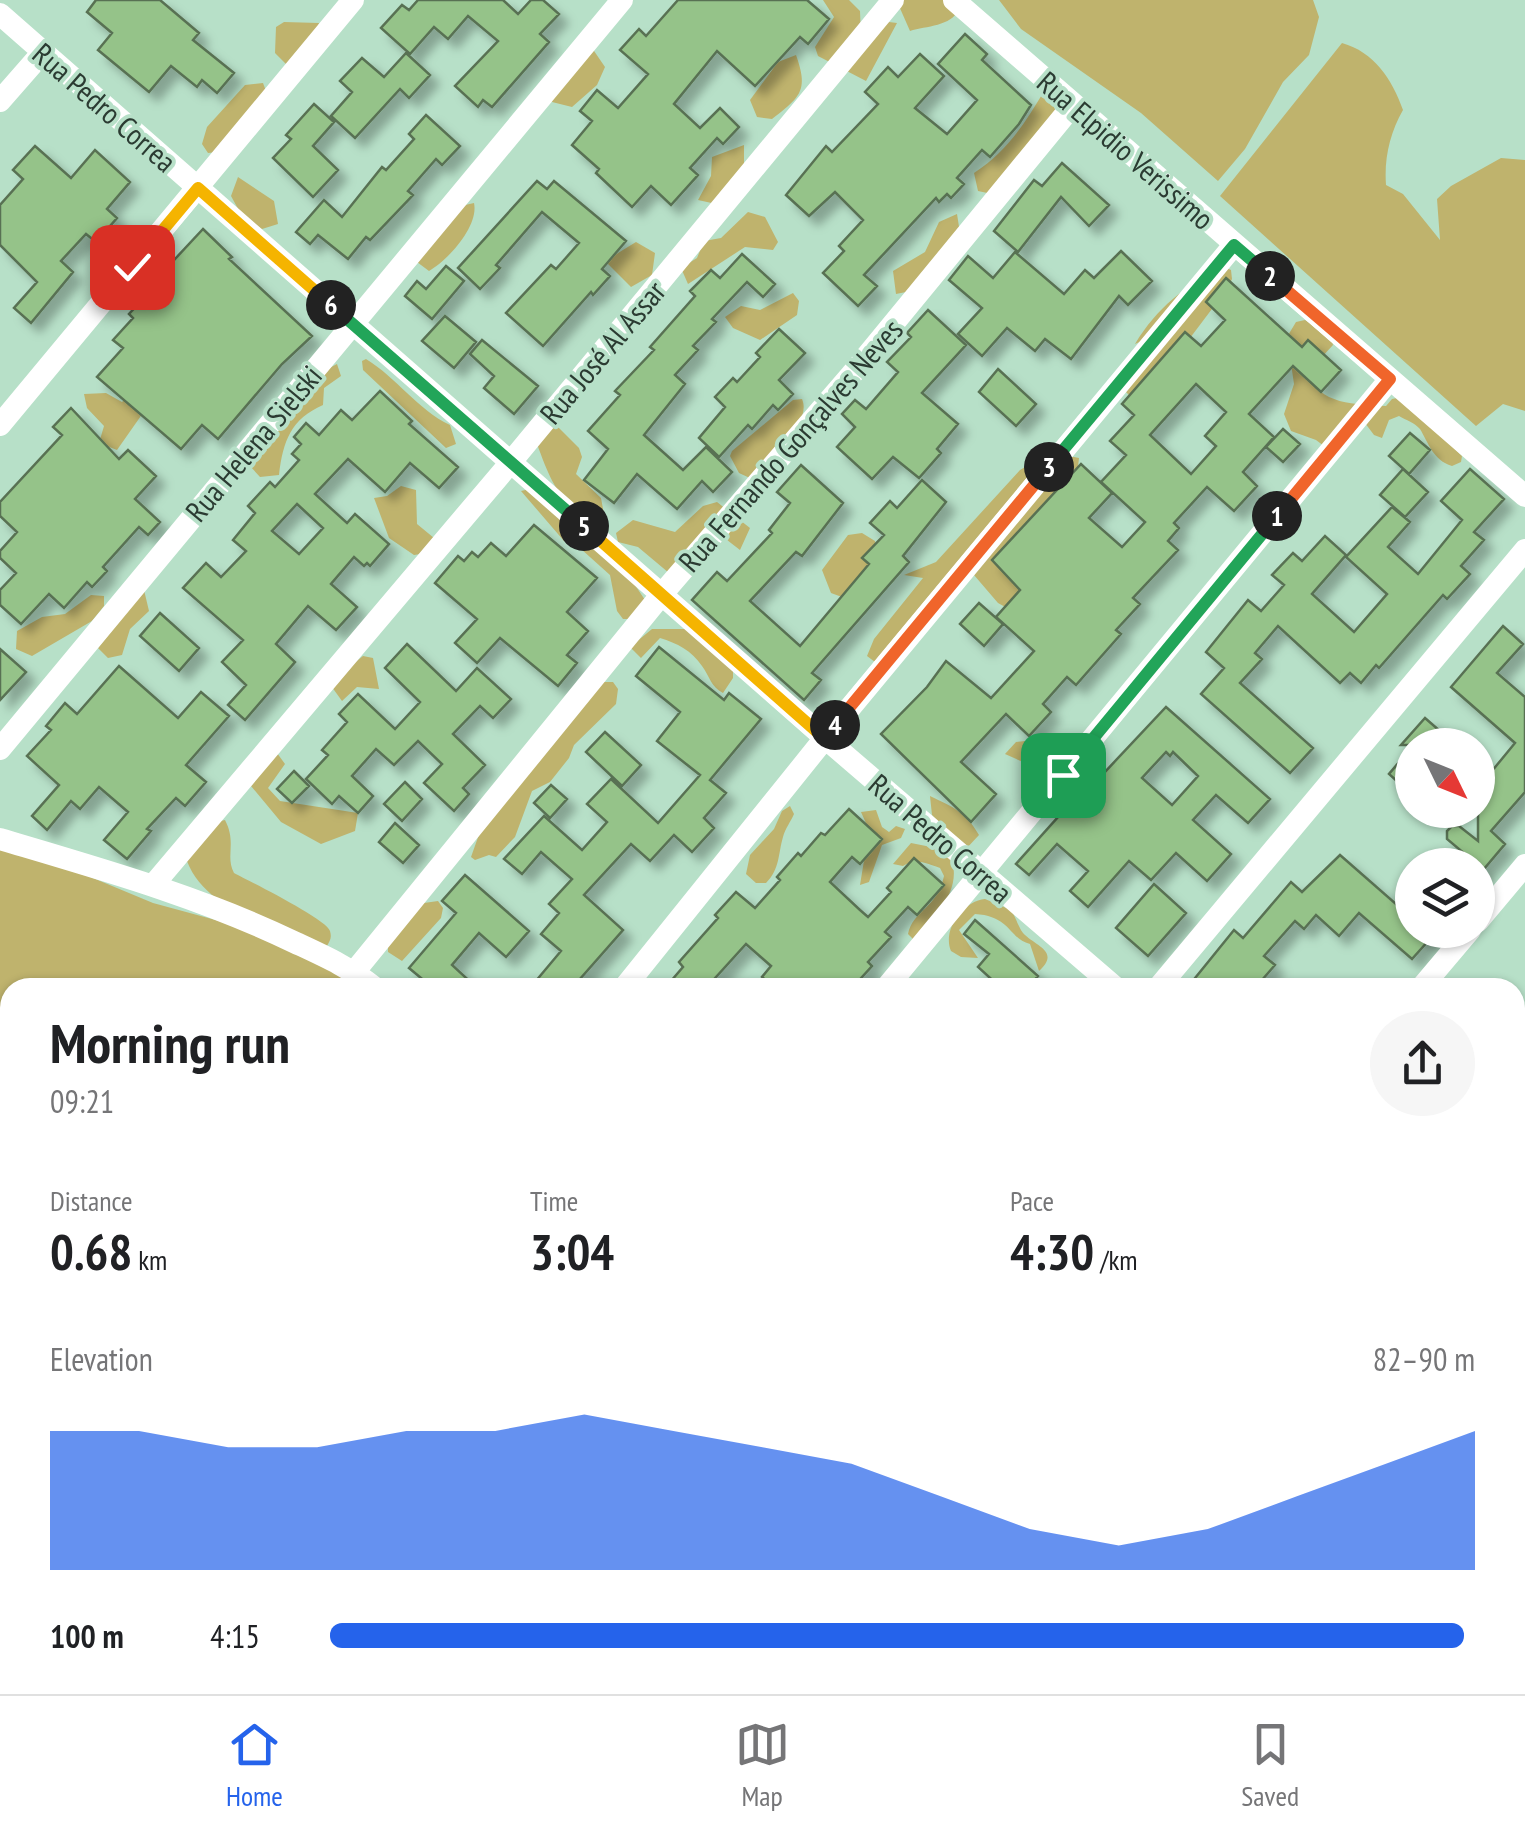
<!DOCTYPE html>
<html lang="en">
<head>
<meta charset="utf-8">
<style>
	:root { --surface:#fff; --page:#f6f6f6; --text:#202124; --muted:#757577; --line:#e0e0e0; --accent:#2563eb }
	body { margin:0; font-family:"PT Sans Narrow",sans-serif; background:var(--page); color:var(--text); height:100vh; display:flex; flex-direction:column; font-size:38px; white-space:nowrap }
	* { box-sizing:border-box; margin:0 }
	p { font-size:32px; color:var(--muted) }
	.icon { flex:none; width:55px; height:55px; fill:none; stroke:currentColor; stroke-width:2; stroke-linecap:round; stroke-linejoin:round }
	.map { position:relative; flex:1; overflow:hidden }
	.panel { position:absolute; left:0px; top:978px; width:1525px; height:718px; display:flex; flex-direction:column; background:var(--surface); border-radius:30px 30px 0 0; box-shadow:0 2px 8px #0004 }
	.panel>* { flex:none }
	.needle { width:65px; rotate:133deg }
	.controls { position:absolute; left:1395px; top:728px; display:grid; gap:20px }
	.controls a { display:grid; place-items:center; width:100px; height:100px; border-radius:50%; background:var(--surface); box-shadow:0 2px 8px #0004; font-size:50px }
	.pin { position:absolute; display:grid; place-items:center; width:85px; height:85px; color:#fff; margin:-42px; border-radius:20px; box-shadow:0 5px 15px #0006 }
	.km { position:absolute; width:50px; height:50px; margin:-25px; border-radius:50%; background:#222; color:#fff; font-size:28px; line-height:50px; text-align:center }
	.round { display:grid; place-items:center; flex:none; width:105px; height:105px; border-radius:52px; background:var(--page) }
	.head { display:flex; align-items:center; justify-content:space-between; height:170px; padding:0 50px }
	h1 { font-size:55px; font-weight:800; line-height:75px }
	.stats { display:grid; grid-template-columns:repeat(3,1fr); gap:15px; height:170px; padding:10px 50px }
	.stats div { display:grid; align-content:center }
	.stats b { font-size:50px; font-weight:800 }
	.stats small { font-size:28px; font-weight:400 }
	.stats p { font-size:28px }
	.chart { height:280px; padding:20px 50px }
	.chart p { display:flex; justify-content:space-between }
	.chart svg { width:100%; height:180px; margin-top:10px; fill:var(--accent); opacity:.7 }
	ul { padding:0 50px; list-style:none; font-size:32px }
	li { display:grid; grid-template-columns:160px 120px 1fr; align-items:center; height:75px }
	li i { height:25px; border-radius:12px; background:var(--accent) }
	.dock { display:flex; justify-content:space-around; align-items:center; height:140px; border-top:2px solid var(--line); background:var(--surface); font-size:28px; color:var(--muted) }
	.dock a { display:grid; justify-items:center; gap:5px }
	.dock .current { color:var(--accent) }
	.map>svg:first-child { display:block }
</style>
</head>
<body>
<div class="map">
<svg width="1525" height="1694" viewBox="0 0 1525 1694">
	<defs>
		<filter id="shadow"><feDropShadow dx="9" dy="9" stdDeviation="5" flood-color="#0004"/></filter>
	</defs>
	<rect width="100%" height="100%" fill="#b7e0c8"/>
	<!-- green -->
	<path fill="#bfb36d" d="M823,0H849L860,11L861,36L881,21L897,23L866,81L818,56L815,47L834,17Z
		M901,0H947L958,10C952,26 926,26 910,31L899,6Z
		M999,0H1313L1319,17L1309,55L1283,82L1245,149L1218,181L1141,113L1021,29Z
		M284,22L319,23L316,36L289,67L275,53L276,27Z
		M1342,43C1374,52 1392,79 1403,110C1390,133 1384,158 1386,185L1403,194L1440,240L1437,199L1451,186L1501,158L1525,160V411L1503,404L1476,426L1220,196Z
		M592,48L605,67L597,85L572,107L552,102L551,91Z
		M796,55C809,91 800,97 772,119L757,117L750,100L778,62Z
		M263,83L266,91L218,152L208,153L202,144L207,127L245,85Z
		M1043,93L1059,101V118L992,194L978,191L974,173C1007,151 1023,126 1043,93Z
		M744,145V174L716,204L698,200L711,176L712,157Z
		M238,177L274,201L278,224L262,229L242,216L231,196Z
		M474,203C479,226 448,260 429,271L417,262L452,208Z
		M748,212L765,217L778,242L773,250L745,247L688,284L681,268L697,258L704,241L721,238Z
		M957,214L960,233L911,291L896,294L893,271L925,252L939,222Z
		M636,242L655,253L652,275L631,287L605,261Z
		M1222,266L1231,270L1232,279L1227,289L1184,346L1132,398L1125,391L1144,340L1135,344C1158,306 1184,288 1222,266Z
		M793,293L799,301L797,315L760,340L733,328L725,317L741,306L760,310Z
		M1305,320L1331,336L1333,345L1309,371C1316,406 1358,404 1386,406L1392,399L1402,397L1462,456L1461,462L1452,466C1433,460 1429,444 1420,429C1415,423 1406,420 1399,416L1389,420L1382,438L1374,435L1362,419L1324,446L1316,440L1291,431L1284,414L1294,384L1287,337L1296,322Z
		M366,359C397,378 418,410 450,425L456,444L446,448L363,370L362,361Z
		M337,364L341,376L324,388L323,405C291,419 283,441 279,475L260,477L250,466L253,452L320,373Z
		M140,386L150,403L117,450L99,443L104,426L87,408L84,394L106,393L122,402Z
		M802,399C813,423 767,461 752,479L739,473L730,456L732,451L793,400Z
		M553,422L579,448L582,457L576,474L601,498L606,525C563,514 551,482 537,444Z
		M1069,456L1079,458L1078,467L1054,485L1055,493L1027,589L1007,608L998,603L974,575L879,665L867,656L874,639L923,578L904,575L936,562L1020,470L1032,463L1048,473Z
		M401,486L416,490L417,524L434,538L427,553L414,555L389,538L374,498L387,496Z
		M530,489L635,585L645,600L639,619H623L617,611L610,575L581,549L564,541L521,491Z
		M717,502L750,528L740,550L718,533L669,573L638,547L618,542L616,533L633,520L675,532L703,506Z
		M862,533L875,541L879,560L850,600L831,593L822,570L848,535Z
		M144,590L149,611L130,629L122,655L108,658L98,648Z
		M91,595L104,596V606L92,621L32,656L16,649L17,631L42,617L65,614Z
		M652,629H696L733,669V678L723,693C711,687 710,677 702,666C692,651 677,643 660,638L641,658L630,647Z
		M363,656L373,658L379,689L357,687L342,701L329,683Z
		M594,682H613L618,689L616,704L574,745L569,758L550,782L532,791L515,837L496,857L489,855L475,860L471,857L482,826Z
		M1025,741L1044,742L1058,757L1057,767L1042,795L1031,793L1026,785L1032,766L1005,754L1016,742Z
		M277,753L285,764L268,788L280,801L358,813L355,831L321,844L281,822L251,786Z
		M930,796C953,807 966,812 979,835L965,850L932,815Z
		M790,806L794,814C791,821 785,829 783,837C778,854 780,869 766,883H756L746,874L750,855L774,829L782,811Z
		M876,810L882,827L889,832L896,826L905,829L901,838L882,845L869,882L860,885L869,830L861,812Z
		M225,820C237,843 225,856 234,873C251,882 326,919 330,931C332,938 330,940 327,946C279,927 201,912 185,855L207,824Z
		M911,843L936,848L951,857C963,891 935,916 914,940L908,934C913,910 937,909 944,876L940,868C926,863 916,858 903,866L893,864Z
		M0,850L52,861L153,903L256,931L363,987L10,988V1235H0Z
		M985,899L1011,910C1016,918 1018,926 1023,933C1035,946 1061,951 1039,971L1030,944C1009,939 1011,916 975,914L959,930L978,958L961,957L951,951C942,930 963,901 985,899Z
		M438,901L443,908L441,918L402,961L388,952V944L424,903Z
		M0,1308L10,1310V1685H518L520,1694H0Z
		M1128,1685H1467L1480,1694H1121Z"/>
	<g fill="none" stroke-linecap="round" stroke-linejoin="round">
		<!-- stream -->
		<path stroke="#6a729c" stroke-width="6" d="M0,1262L10,1261
			M172,1694L176,1685"/>
	</g>
	<!-- building -->
	<path fill="#95c389" stroke="#597153" stroke-width="2.5" fill-rule="evenodd" filter="url(#shadow)" d="M96,0H160L199,33L193,40L234,73L217,93L202,80L197,87L171,66L149,92L98,50L112,33L87,12Z
		M418,0H503L518,14L531,0H543L559,14L540,34L549,42L492,107L483,100L478,107L455,86L498,41L468,16L448,39L434,27L410,54L381,28L402,5L409,10Z
		M678,0H807L829,19L808,44L800,37L755,86L717,51L674,104L700,128L720,108L739,127L723,144L717,138L690,168L698,175L671,205L651,186L632,207L596,173L599,169L572,145L592,121L580,111L597,90L618,108L648,74L620,50L639,29L646,36Z
		M965,34L987,54L982,60L1031,105L1019,124L990,157L982,150L957,178L964,184L951,198L947,194L939,202L936,198L864,275L877,286L858,306L823,273L844,251L839,246L863,220L835,192L809,216L786,195L826,146L832,152L878,104L865,92L888,67L898,77L920,54L944,76L915,108L947,134L977,100L938,64Z
		M406,53L430,75L409,98L400,89L355,138L331,116L352,92L340,81L362,58L384,77Z
		M314,104L334,122L313,146L338,170L313,197L273,158L291,139L286,135Z
		M426,115L460,146L442,165L436,159L408,191L413,195L370,240L366,237L348,259L318,235L310,244L296,232L324,200L342,217L382,167L386,170L414,139L409,134Z
		M35,146L71,178L95,150L130,182L107,209L117,218L96,242L86,234L61,261L73,272L31,323L14,308L37,282L0,245V205L23,179L13,170Z
		M1062,163L1109,205L1089,226L1061,197L1018,252L994,231L1034,180L1042,186Z
		M537,181L547,189L554,181L626,241L602,269L610,276L593,295L591,292L543,346L506,313L551,265L556,269L579,243L542,212L496,265L500,268L480,289L458,268Z
		M203,229L232,257L229,259L312,336L282,364L218,439L202,425L181,449L97,377L123,348L113,340L133,318L129,314L142,300L135,294L158,270L161,274Z
		M1121,251L1152,281L1128,305L1119,296L1071,359L1045,339L1035,351L1007,328L982,356L958,334L982,308L949,280L968,256L993,278L1015,252L1064,294L1085,270L1094,278Z
		M742,254L775,284L763,297L747,282L712,319L716,322L693,346L698,350L675,375L685,384L644,435L683,470L706,447L732,472L713,492L702,481L677,509L637,474L614,503L584,480L608,449L588,431L620,395L615,391L654,350L650,347L695,296L690,291L711,270L720,278Z
		M446,266L464,281L432,319L405,296L417,281L426,289Z
		M1226,278L1302,347L1308,340L1341,370L1321,392L1293,366L1249,414L1274,437L1243,472L1257,486L1234,511L1207,487L1174,523L1179,528L1168,541L1178,550L1133,598L1140,604L1116,630L1121,634L1076,685L1067,677L1043,704L1051,712L1029,736L1006,714L961,762L996,794L971,822L881,734L927,687L946,661L991,698L1034,651L996,617L1020,590L992,560L1081,464L1112,493L1089,518L1122,547L1145,522L1101,482L1126,455L1110,441L1134,415L1122,404L1185,332L1201,346L1225,320L1206,302ZM1196,384L1226,412L1205,436L1216,446L1191,474L1150,435Z
		M928,310L966,345L922,393L958,424L937,449L941,453L919,478L893,457L872,479L837,447L855,427L842,414L855,400L866,409L898,372L887,362L911,337L907,333Z
		M445,316L476,342L454,368L422,341Z
		M779,329L805,353L779,380L793,394L778,410L773,405L752,429L748,425L719,457L699,438L725,407L715,397L733,378L737,382L760,357L756,353Z
		M482,340L538,386L514,414L484,388L494,376L470,354Z
		M998,369L1036,404L1016,426L979,392Z
		M380,391L412,421L409,424L458,467L439,488L410,463L385,492L348,459L315,494L347,523L355,514L389,544L370,566L367,563L364,566L354,557L331,584L357,607L336,630L308,606L276,644L295,662L245,720L228,705L246,685L222,662L243,640L183,588L206,563L221,577L246,551L233,540L255,513L248,506L270,482L275,487L299,460L292,454L301,444L294,437L306,423L319,435L341,410L352,420ZM297,504L323,528L299,554L272,531Z
		M71,408L119,459L128,450L156,476L135,499L160,522L148,535L139,527L103,567L107,571L92,587L87,582L64,608L49,594L21,624L0,605V590L16,573L0,558V551L17,532L0,516V502L62,435L53,427Z
		M1283,429L1300,444L1283,462L1266,447Z
		M1410,433L1430,450L1409,474L1389,456Z
		M801,465L843,503L802,556L796,552L750,601L800,646L869,564L862,558L884,535L870,523L890,501L897,508L922,480L946,502L903,556L909,562L812,673L821,680L804,700L692,600L717,572L727,581L772,533L769,530L790,503L777,492Z
		M1403,469L1428,492L1405,517L1380,495Z
		M1470,469L1504,499L1474,532L1484,540L1461,566L1470,574L1447,599L1443,595L1379,668L1376,665L1361,683L1350,673L1340,683L1278,626L1255,653L1262,659L1240,683L1313,748L1290,773L1201,694L1224,668L1206,652L1248,600L1261,611L1284,585L1272,575L1293,553L1302,561L1325,536L1346,555L1312,594L1354,632L1387,594L1346,557L1392,507L1410,522L1388,547L1418,574L1462,520L1441,501Z
		M534,525L597,578L567,612L588,631L567,655L577,663L558,686L500,638L477,663L455,643L477,619L435,583L458,556L464,561L472,552L478,557L491,543L506,556Z
		M979,603L1003,624L984,646L960,624Z
		M160,613L199,648L179,671L140,636Z
		M1503,626L1523,644L1497,673L1525,697V792L1491,831L1505,844L1478,876V865L1447,839V831L1452,826H1459L1478,841V788L1515,743L1451,687Z
		M407,644L456,691L477,668L511,699L493,718L480,706L453,734L485,765L463,788L469,794L454,811L424,783L442,764L418,741L394,765L376,749L352,776L373,796L358,813L339,796L332,804L306,779L328,755L322,750L347,722L339,714L358,694L395,729L420,702L385,668Z
		M659,647L724,700L729,693L761,719L710,780L726,793L704,818L714,828L692,852L674,835L650,861L631,844L584,895L623,930L572,988H530L561,951L541,934L559,913L549,904L572,879L541,852L522,874L504,859L544,816L582,850L607,822L587,804L611,779L658,823L700,775L657,741L680,712L636,676Z
		M0,649L26,672L0,700Z
		M119,666L178,718L201,692L229,716L186,765L206,782L185,806L176,798L147,829L151,831L127,859L104,840L128,812L99,787L80,809L71,801L47,830L32,816L59,785L27,756L51,730L46,726L65,703L77,714Z
		M1166,707L1270,799L1248,823L1216,795L1193,820L1231,854L1207,881L1176,853L1151,880L1129,861L1088,907L1070,891L1088,871L1057,844L1029,875L1016,864L1068,806L1071,808ZM1166,752L1170,756L1173,752L1198,776L1172,805L1142,778Z
		M1425,718L1456,745H1401Z
		M605,732L641,765L622,786L586,752Z
		M1412,747V795L1389,774Z
		M294,771L309,786L292,803L277,789Z
		M405,782L422,799L402,821L384,804Z
		M551,785L567,799L550,818L534,803Z
		M849,809L882,839L860,864L852,857L830,882L860,910L868,917L891,892L887,888L914,858L944,885L917,915L908,907L885,932L891,937L868,962L872,966L852,988H846L838,980L831,988H774L762,977L771,966L746,944L706,988H665L683,967L679,962L718,918L715,915L736,892L755,908L780,880L777,877L798,853L801,856L821,833L825,835Z
		M395,823L419,845L403,863L379,842Z
		M1340,855L1412,918V930H1438L1412,959L1359,913L1339,936L1316,915L1304,929L1295,921L1264,956L1275,965L1255,988H1187L1234,930L1243,938L1291,882L1302,892Z
		M465,875L529,931L506,957L479,933L452,965L477,988H433L409,968L456,913L442,901Z
		M1154,884L1186,913L1148,956L1116,928Z
		M975,920L1038,976L1027,988H1001L978,967L989,954L964,934Z"/>
	<g fill="none" stroke-linecap="round" stroke-linejoin="round">
		<!-- minor -->
		<path stroke="#fff" stroke-width="22" d="M954,0L1525,496
			M0,14L825,738L1116,988
			M0,101L42,53
			M0,425L353,0
			M0,749L622,0
			M0,839C101,869 201,897 296,943C324,956 351,968 375,988
			M154,884L511,462L893,0
			M1478,921L1525,865
			M355,971L662,594L852,374L1073,105
			M624,988L825,738L1234,245
			M886,988L1390,379
			M1158,988L1525,550
			M1421,988L1470,930
			M1515,1207L1525,1196
			M894,1685L906,1694
			M523,1694L530,1685
			M842,1694L849,1685
			M1110,1694L1118,1685"/>
	</g>
	<g fill="none" stroke-linecap="round" stroke-linejoin="round">
		<defs>
			<path id="split-1" d="M1063,775L1277,516"/>
			<path id="split-2" d="M1270,276L1390,379L1277,516"/>
			<path id="split-3" d="M1049,467L1234,245L1270,276"/>
			<path id="split-4" d="M835,725L1049,467"/>
			<path id="split-5" d="M584,526L824,738L835,725"/>
			<path id="split-6" d="M331,305L584,526"/>
			<path id="split-7" d="M132,267L198,188L331,305"/>
		</defs>
		<!-- split-1 casing -->
		<use href="#split-1" stroke="#fff" stroke-width="20"/>
		<!-- split-2 casing -->
		<use href="#split-2" stroke="#fff" stroke-width="20"/>
		<!-- split-3 casing -->
		<use href="#split-3" stroke="#fff" stroke-width="20"/>
		<!-- split-4 casing -->
		<use href="#split-4" stroke="#fff" stroke-width="20"/>
		<!-- split-5 casing -->
		<use href="#split-5" stroke="#fff" stroke-width="20"/>
		<!-- split-6 casing -->
		<use href="#split-6" stroke="#fff" stroke-width="20"/>
		<!-- split-7 casing -->
		<use href="#split-7" stroke="#fff" stroke-width="20"/>
		<!-- split-1 -->
		<use href="#split-1" stroke="#22a559" stroke-width="12"/>
		<!-- split-2 -->
		<use href="#split-2" stroke="#f0652b" stroke-width="12"/>
		<!-- split-3 -->
		<use href="#split-3" stroke="#22a559" stroke-width="12"/>
		<!-- split-4 -->
		<use href="#split-4" stroke="#f0652b" stroke-width="12"/>
		<!-- split-5 -->
		<use href="#split-5" stroke="#f5b400" stroke-width="12"/>
		<!-- split-6 -->
		<use href="#split-6" stroke="#22a559" stroke-width="12"/>
		<!-- split-7 -->
		<use href="#split-7" stroke="#f5b400" stroke-width="12"/>
	</g>
	<g text-anchor="middle" dominant-baseline="central" stroke-width="8" stroke-linejoin="round" paint-order="stroke">
		<!-- street labels -->
		<g font-size="30" fill="#2b3b32" stroke="#b7e0c8">
			<text transform="translate(105 107) rotate(41)">Rua Pedro Correa</text>
			<text transform="translate(1126 150) rotate(41)">Rua Elpidio Verissimo</text>
			<text transform="translate(602 352) rotate(-50)">Rua José Al Assar</text>
			<text transform="translate(253 443) rotate(-50)">Rua Helena Sielski</text>
			<text transform="translate(790 445) rotate(-49)">Rua Fernando Gonçalves Neves</text>
			<text transform="translate(941 838) rotate(41)">Rua Pedro Correa</text>
		</g>
	</g>
</svg>
<div class="controls">
<a><svg class="needle" viewBox="-14 -14 28 28"><path d="M0-13l5 13h-10z" fill="#e53935"/><path d="M0 13l5-13h-10z" fill="#757577"/></svg></a>
<a><svg class="icon" aria-label="layers" viewBox="0 0 24 24"><path d="M12 4l9 5-9 5-9-5zM3 14l9 5 9-5"/></svg></a>
</div>
<div class="pin" style="left:1063px;top:775px;background:#1e9e55"><svg class="icon" aria-label="arrive" viewBox="0 0 24 24"><path d="M6 21V4h12l-3 4 3 4H6"/></svg></div>
<div class="pin" style="left:132px;top:267px;background:#d93025"><svg class="icon" aria-label="check" viewBox="0 0 24 24"><path d="M5 12l5 5 9-10"/></svg></div>
<b class="km" style="left:1277px;top:516px">1</b>
<b class="km" style="left:1270px;top:276px">2</b>
<b class="km" style="left:1049px;top:467px">3</b>
<b class="km" style="left:835px;top:725px">4</b>
<b class="km" style="left:584px;top:526px">5</b>
<b class="km" style="left:331px;top:305px">6</b>
<section class="panel">
<div class="head"><div><h1>Morning run</h1><p>09:21</p></div><a class="round"><svg class="icon" aria-label="share" viewBox="0 0 24 24"><path d="M12 15V3M7 8l5-5 5 5M5 13v7h14v-7"/></svg></a></div>
<div class="stats">
<div><p>Distance</p><b>0.68<small> km</small></b></div>
<div><p>Time</p><b>3:04</b></div>
<div><p>Pace</p><b>4:30<small> /km</small></b></div>
</div>
<div class="chart"><p><span>Elevation</span>82–90 m</p>
<svg viewBox="0 0 160 44" preserveAspectRatio="none"><path d="M0 44V10L10 10L20 14L30 14L40 10L50 10L60 6L70 10L80 14L90 18L100 26L110 34L120 38L130 34L140 26L150 18L160 10V44z"/></svg>
</div>
<ul>
<li><b>100 m</b>4:15<i style="width:99%"></i></li>
</ul>
</section>
</div>
<nav class="dock">
<a class="current"><svg class="icon" aria-label="home" viewBox="0 0 24 24"><path d="M3 11l9-7 9 7M6 9v11h12V9"/></svg>Home</a>
<a><svg class="icon" aria-label="map" viewBox="0 0 24 24"><path d="M3 6l6-2 6 2 6-2v14l-6 2-6-2-6 2zM9 4v14M15 6v14"/></svg>Map</a>
<a><svg class="icon" aria-label="saved" viewBox="0 0 24 24"><path d="M7 4h10v16l-5-4-5 4z"/></svg>Saved</a>
</nav>
</body>
</html>
